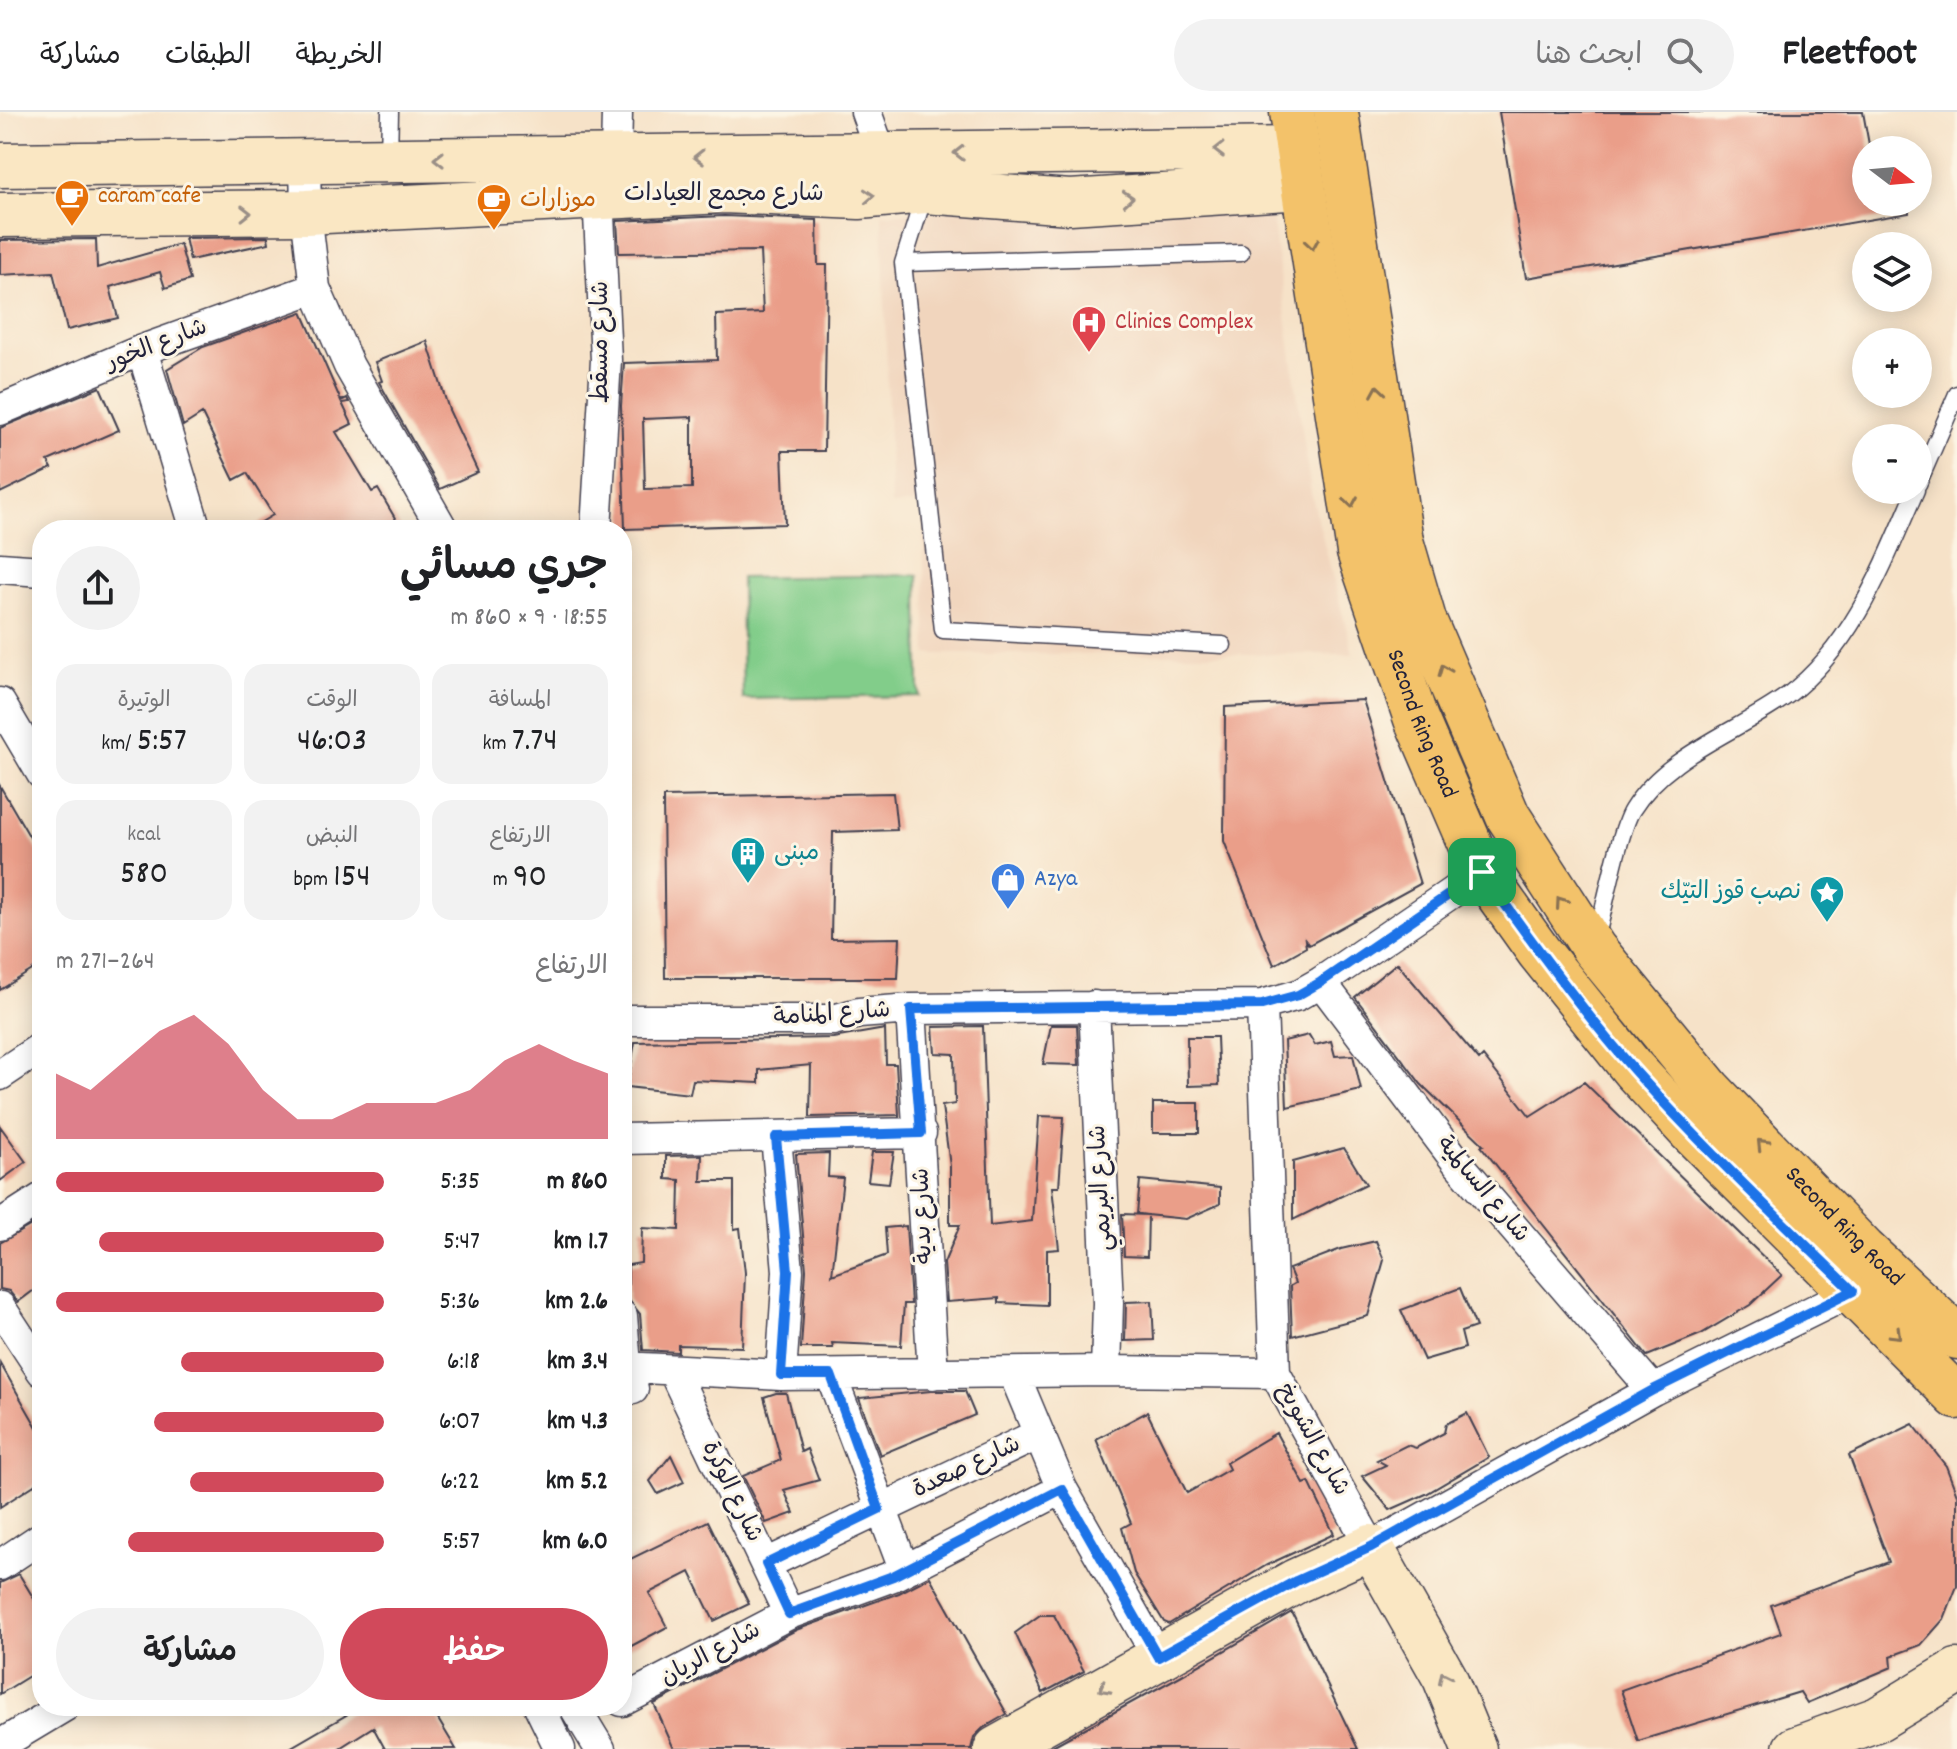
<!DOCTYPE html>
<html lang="ar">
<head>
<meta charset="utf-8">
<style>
	:root { --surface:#fff; --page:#f2f2f2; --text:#202124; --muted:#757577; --line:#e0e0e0; --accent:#d1495b }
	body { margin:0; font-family:Dekko,"Playpen Sans Arabic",sans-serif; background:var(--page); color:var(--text); direction:rtl; height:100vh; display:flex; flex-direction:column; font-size:30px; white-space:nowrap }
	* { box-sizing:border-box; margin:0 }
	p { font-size:26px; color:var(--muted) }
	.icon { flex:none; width:44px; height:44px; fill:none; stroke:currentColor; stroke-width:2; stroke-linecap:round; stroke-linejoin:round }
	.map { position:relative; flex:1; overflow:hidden; direction:ltr }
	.side { position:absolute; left:32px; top:408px; width:600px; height:1196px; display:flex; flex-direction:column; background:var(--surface); border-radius:32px; box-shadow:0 4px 20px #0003; direction:rtl }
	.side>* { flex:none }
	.needle { width:52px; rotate:106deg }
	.tools { position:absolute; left:1852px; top:24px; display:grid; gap:16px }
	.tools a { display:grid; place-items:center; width:80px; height:80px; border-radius:50%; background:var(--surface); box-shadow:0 4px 20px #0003; font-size:40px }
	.pin { position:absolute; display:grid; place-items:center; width:68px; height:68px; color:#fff; margin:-34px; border-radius:16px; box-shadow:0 4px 12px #0006 }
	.round { display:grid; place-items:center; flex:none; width:84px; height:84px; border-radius:42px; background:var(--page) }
	.headline { display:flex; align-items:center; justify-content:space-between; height:136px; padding:0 24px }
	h1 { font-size:44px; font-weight:600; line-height:60px }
	.stats { display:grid; grid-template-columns:repeat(3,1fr); gap:12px; height:136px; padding:8px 24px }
	.stats div { display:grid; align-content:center; border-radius:20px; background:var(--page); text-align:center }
	.stats b { font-size:34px; font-weight:600 }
	.stats small { font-size:22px; font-weight:400 }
	.stats p { font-size:22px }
	.chart { height:224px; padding:16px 24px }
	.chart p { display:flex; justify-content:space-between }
	.chart svg { width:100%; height:144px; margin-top:8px; fill:var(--accent); opacity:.7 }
	.button { display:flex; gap:16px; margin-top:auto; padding:16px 24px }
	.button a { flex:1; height:92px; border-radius:48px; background:var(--accent); color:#fff; font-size:32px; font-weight:600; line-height:92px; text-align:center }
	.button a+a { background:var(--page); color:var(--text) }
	ul { padding:0 24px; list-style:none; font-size:26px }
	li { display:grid; grid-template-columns:128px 96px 1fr; align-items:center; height:60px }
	li i { height:20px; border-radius:10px; background:var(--accent) }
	header { display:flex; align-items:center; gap:48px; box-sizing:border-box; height:112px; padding:0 40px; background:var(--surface); border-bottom:2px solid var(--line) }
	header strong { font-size:38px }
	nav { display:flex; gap:44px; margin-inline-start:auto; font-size:28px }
	.search { width:560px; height:72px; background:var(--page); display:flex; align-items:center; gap:20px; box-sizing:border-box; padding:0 28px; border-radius:44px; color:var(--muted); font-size:30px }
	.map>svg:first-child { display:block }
</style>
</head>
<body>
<header>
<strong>Fleetfoot</strong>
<div class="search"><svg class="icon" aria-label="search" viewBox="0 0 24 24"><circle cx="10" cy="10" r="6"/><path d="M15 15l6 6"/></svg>ابحث هنا</div>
<nav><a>الخريطة</a><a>الطبقات</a><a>مشاركة</a></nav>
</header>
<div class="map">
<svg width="1957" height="1637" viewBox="0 0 1957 1637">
	<rect width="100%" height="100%" fill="#fcf5e5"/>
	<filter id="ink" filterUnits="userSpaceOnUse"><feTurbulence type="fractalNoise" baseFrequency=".0125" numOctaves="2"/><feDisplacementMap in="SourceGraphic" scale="16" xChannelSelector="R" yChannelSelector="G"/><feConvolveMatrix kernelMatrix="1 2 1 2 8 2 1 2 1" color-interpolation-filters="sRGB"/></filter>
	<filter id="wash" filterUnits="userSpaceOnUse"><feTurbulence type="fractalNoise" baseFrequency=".006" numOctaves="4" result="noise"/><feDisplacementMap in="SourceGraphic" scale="32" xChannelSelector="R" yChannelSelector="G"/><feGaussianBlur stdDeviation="1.8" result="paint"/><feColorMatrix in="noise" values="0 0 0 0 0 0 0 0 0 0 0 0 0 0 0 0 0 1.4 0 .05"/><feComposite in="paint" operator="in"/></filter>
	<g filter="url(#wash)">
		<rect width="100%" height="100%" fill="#f6e2c8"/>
		<!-- built -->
		<path fill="#f1d5bd" d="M1269,84L1311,381L1353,542H927L922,391L891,393L882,102Z"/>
		<!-- green -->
		<path fill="#82cd8a" stroke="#527862" stroke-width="2" d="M918,463L919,584L743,587L741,466Z"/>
		<g id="blocks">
			<!-- building -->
			<path fill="#ea9e89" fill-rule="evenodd" d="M1499,0H1863L1870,38H1866V90H1908L1909,101L1526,166Z
				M724,104L817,108L818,153H827L824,339H782L785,412L625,417L621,294L624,251L717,248L716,203L763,201L760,139L619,141L617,109ZM692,305V376L645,377L643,307Z
				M268,125L269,131L190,148L185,126Z
				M96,127L97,156L180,132L190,168L165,176L160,160L110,175L118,206L67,218L53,160L0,163V128Z
				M302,200L341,289L347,286L349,290L342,291L352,312L336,320L372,380L378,377L402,418H248L273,403L247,361L234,368L202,302L183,314L167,257L203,235Z
				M427,229L449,298L478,360L440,377L379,270L382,269L375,250Z
				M100,275L119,318L48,349L52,356L0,381V316Z
				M1363,588L1420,772L1309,833L1305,828L1306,835L1274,853L1224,729L1225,595Z
				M0,674L42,746V852L0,878Z
				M893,681L897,718L833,720L831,827L900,826L898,866H665L663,685Z
				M1397,851L1479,948L1483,944L1530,1004L1584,970L1782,1163L1750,1193L1701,1222L1647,1244L1481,1034L1484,1033L1421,972L1355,885Z
				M1051,913H1077L1079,953L1043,952Z
				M983,914L990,1114L1032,1109L1039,1004L1064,1005L1059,1075H1052L1059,1137L1047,1138V1193L999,1191V1186L947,1190L944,1151L960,1113H950V1054L942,994L955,992L954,942L935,941L933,915Z
				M885,917L886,952H896L899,1003L810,1005L811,953L759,958V971L693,968L690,982L627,975L635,930L833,926Z
				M1309,923L1315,933L1331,929L1335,944L1353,943L1361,978L1287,995L1284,929Z
				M1187,925H1217L1219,973L1188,974Z
				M1153,991H1199V1021H1153Z
				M0,1014L26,1050L0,1069Z
				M1344,1036L1366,1072L1293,1108V1050Z
				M872,1040H894L889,1071L868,1069Z
				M829,1041L828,1065L843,1066L832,1163L887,1143L885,1116L906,1114L911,1192H904L901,1234L832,1231L833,1236H801L806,1158L796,1042Z
				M702,1043L701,1069H734V1117L740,1116L745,1161L742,1235L678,1233V1240L643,1238L640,1202L628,1187V1153L641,1151L642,1116L679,1118L680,1068L666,1067V1044Z
				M1140,1068L1220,1076V1092L1186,1107L1137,1102Z
				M1122,1102L1148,1103L1147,1145L1124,1144Z
				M42,1107V1172L18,1190L9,1179L0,1177V1131Z
				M1376,1129L1384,1148L1368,1204L1292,1224L1290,1174L1295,1171L1289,1157L1341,1137Z
				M1460,1176L1476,1215L1461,1220L1465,1236L1424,1248L1401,1198Z
				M1152,1189L1154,1228L1125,1229L1126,1190Z
				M0,1251L42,1324V1368L0,1395Z
				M931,1279H965L975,1303L880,1343L859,1286Z
				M776,1281H786L801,1340L807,1337L819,1368L784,1378L794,1401L766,1411L743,1364L781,1348L764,1285Z
				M1147,1300L1187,1381L1229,1357L1226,1351L1276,1321L1304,1372L1309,1370L1334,1422L1267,1453L1169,1512L1164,1510L1134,1461L1122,1416L1131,1411L1096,1327Z
				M1467,1301L1489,1345L1426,1382L1390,1398L1362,1364L1386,1353L1377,1348L1407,1333L1416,1336L1444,1321L1446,1312Z
				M1913,1312L1946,1354L1957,1383V1474L1944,1507L1921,1533L1891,1544L1892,1555L1807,1591L1800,1580L1638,1629L1621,1578L1781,1521L1771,1493L1889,1450L1849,1343Z
				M671,1343L684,1370L658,1382L650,1369Z
				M708,1409L749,1492L714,1509L690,1460L649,1481L667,1515L622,1539V1451Z
				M19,1462L42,1500V1556L0,1582V1471Z
				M930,1465L1007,1602L983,1616L974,1625L971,1637H674L654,1592L796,1518L899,1481Z
				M1292,1500L1358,1637H1047L1182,1563Z
				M1040,1503H1054L1084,1559L1043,1581L1015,1521Z
				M362,1594H430L456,1637H385L373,1615L338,1637H288Z"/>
		</g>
	</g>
	<g filter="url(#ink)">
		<use href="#blocks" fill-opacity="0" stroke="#423f50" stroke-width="2"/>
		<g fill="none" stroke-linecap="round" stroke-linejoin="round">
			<defs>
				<path id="lane" d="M389,46L390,0
					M924,84L903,151L943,518L1223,533
					M903,151L1241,141
					M1918,372L1957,282
					M1596,827C1604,799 1619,719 1632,698C1667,642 1736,621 1788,583C1854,533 1884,451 1916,378"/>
				<path id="street" d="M866,0L881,42
					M305,48L306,100L315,176
					M142,238L196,418
					M0,298L142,238L315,176L349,254L443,418
					M596,418L606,248L598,82L616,46L617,0
					M0,456L42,459
					M0,591L42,662
					M1321,870L1457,1050L1653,1278
					M1262,893L1275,1261L1371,1435L1653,1278L1853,1179
					M1094,894L1108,1191L1106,1259
					M911,897L933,1262
					M622,908H833L859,901L911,897L1262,893L1298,883L1321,870L1482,760
					M0,963L42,935
					M776,1025L788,1159L781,1263
					M622,1027L921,1021
					M0,1113L42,1086
					M0,1195L42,1259
					M622,1204L626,1253L633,1277
					M622,1255L781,1263L1106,1259L1275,1261
					M673,1258L789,1502
					M1014,1262L1062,1377L1158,1545
					M831,1263L904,1457
					M766,1452L1039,1322
					M0,1453L42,1425
					M622,1589L789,1502L893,1464L1062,1377
					M539,1594L560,1637
					M574,1594L600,1637
					M0,1633L65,1594"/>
				<path id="secondary" d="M0,53L1297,37
					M0,103L306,100L724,79L859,85L925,79L1070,90L1303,75
					M996,1637L1296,1469L1371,1435L1445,1566L1474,1637
					M1795,1637L1878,1607L1957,1559"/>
				<g id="primary">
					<path id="s1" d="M1292,0L1359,440L1416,607L1482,760L1539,840L1633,957L1691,1020L1957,1285"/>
					<path id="s2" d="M1336,0L1401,429L1424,508L1508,704L1594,837L1709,977L1864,1138L1957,1225"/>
				</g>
			</defs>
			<!-- lane casing -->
			<use href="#lane" stroke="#423f50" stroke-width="19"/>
			<!-- street casing -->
			<use href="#street" stroke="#423f50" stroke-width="33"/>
			<!-- secondary casing -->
			<use href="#secondary" stroke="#423f50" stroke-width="47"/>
			<!-- primary casing -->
			<use href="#primary" stroke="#423f50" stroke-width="47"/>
			<!-- lane -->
			<use href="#lane" stroke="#fff" stroke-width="16"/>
			<!-- street -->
			<use href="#street" stroke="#fff" stroke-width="30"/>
			<!-- secondary -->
			<use href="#secondary" stroke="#fae7c3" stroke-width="44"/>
			<!-- primary -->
			<use href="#primary" stroke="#f3c26a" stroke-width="44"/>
		</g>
		<!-- one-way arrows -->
		<defs><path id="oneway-chevron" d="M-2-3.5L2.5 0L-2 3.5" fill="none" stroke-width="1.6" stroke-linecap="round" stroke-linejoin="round" transform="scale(2)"/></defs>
		<g stroke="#998e86">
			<use href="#oneway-chevron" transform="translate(1219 38) rotate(179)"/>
			<use href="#oneway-chevron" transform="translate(959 41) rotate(179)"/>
			<use href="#oneway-chevron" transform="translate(699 45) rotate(179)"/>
			<use href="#oneway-chevron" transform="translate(439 47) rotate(180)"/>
			<use href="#oneway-chevron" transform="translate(869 84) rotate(-4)"/>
			<use href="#oneway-chevron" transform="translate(1128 86) rotate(-4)"/>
			<use href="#oneway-chevron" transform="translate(246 101) rotate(-1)"/>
			<use href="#oneway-chevron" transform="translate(1444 1565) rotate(-116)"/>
			<use href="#oneway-chevron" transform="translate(1104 1576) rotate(150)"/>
		</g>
		<g stroke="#8a7252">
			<use href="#oneway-chevron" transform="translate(1312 132) rotate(81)"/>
			<use href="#oneway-chevron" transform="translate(1378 279) rotate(-99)"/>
			<use href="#oneway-chevron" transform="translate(1351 390) rotate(81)"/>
			<use href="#oneway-chevron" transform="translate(1444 558) rotate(-112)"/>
			<use href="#oneway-chevron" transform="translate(1561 790) rotate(-125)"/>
			<use href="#oneway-chevron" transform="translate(1762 1032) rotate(-134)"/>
			<use href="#oneway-chevron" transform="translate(1896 1222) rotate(45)"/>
		</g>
	</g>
	<g fill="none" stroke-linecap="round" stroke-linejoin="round" filter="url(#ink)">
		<defs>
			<path id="route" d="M1482,760C1530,828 1579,895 1634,958C1704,1036 1779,1107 1853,1179L1653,1278L1371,1435L1296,1469L1158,1545L1062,1377L893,1464L789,1502L766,1452L879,1397L831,1263H781L788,1159L776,1025L921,1021L911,897L1262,893L1298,883L1321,870Z"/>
		</defs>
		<!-- route casing -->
		<use href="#route" stroke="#fff" stroke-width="16"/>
		<!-- route -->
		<use href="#route" stroke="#1a73e8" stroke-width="10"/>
	</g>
	<!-- icons -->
	<defs>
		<symbol id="cafe-pin" viewBox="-11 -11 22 30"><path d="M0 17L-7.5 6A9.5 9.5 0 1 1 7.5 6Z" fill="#e8710a" stroke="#fcf5e5"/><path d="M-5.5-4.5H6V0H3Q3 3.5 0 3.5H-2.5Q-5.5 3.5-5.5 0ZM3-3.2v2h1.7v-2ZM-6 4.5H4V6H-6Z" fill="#fff"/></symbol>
		<symbol id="hospital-pin" viewBox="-11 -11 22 30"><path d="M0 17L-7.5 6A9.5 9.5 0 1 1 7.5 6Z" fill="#e0444e" stroke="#fcf5e5"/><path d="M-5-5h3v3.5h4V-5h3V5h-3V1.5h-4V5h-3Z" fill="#fff"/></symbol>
		<symbol id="building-pin" viewBox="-11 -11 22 30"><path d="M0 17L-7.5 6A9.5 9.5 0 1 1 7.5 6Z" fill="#0f9aa8" stroke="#fcf5e5"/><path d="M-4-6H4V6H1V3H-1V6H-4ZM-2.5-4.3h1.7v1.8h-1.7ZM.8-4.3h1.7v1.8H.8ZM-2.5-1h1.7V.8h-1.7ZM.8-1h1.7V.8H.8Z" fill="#fff"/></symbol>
		<symbol id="shop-pin" viewBox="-11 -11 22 30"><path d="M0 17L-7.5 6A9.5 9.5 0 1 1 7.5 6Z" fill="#3f7fe0" stroke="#fcf5e5"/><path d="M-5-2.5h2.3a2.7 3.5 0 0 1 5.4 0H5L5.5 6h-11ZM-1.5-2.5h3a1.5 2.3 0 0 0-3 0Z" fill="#fff"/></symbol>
		<symbol id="sight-pin" viewBox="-11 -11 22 30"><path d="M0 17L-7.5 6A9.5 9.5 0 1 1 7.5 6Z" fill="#0f9aa8" stroke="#fcf5e5"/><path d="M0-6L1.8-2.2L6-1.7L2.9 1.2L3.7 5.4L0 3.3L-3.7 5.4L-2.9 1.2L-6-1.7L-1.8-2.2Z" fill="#fff"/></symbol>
	</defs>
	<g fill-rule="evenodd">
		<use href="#cafe-pin" x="52" y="65" width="40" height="54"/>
		<use href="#cafe-pin" x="474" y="69" width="40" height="54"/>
		<use href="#hospital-pin" x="1069" y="191" width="40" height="54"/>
		<use href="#building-pin" x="728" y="722" width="40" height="54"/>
		<use href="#shop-pin" x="988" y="748" width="40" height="54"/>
		<use href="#sight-pin" x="1807" y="761" width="40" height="54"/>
	</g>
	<g text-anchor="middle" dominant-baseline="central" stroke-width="6" stroke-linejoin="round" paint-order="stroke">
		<!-- street labels -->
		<g font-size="24" fill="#22223b" stroke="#fcf5e5">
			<text x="724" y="83">شارع مجمع العيادات</text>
			<text transform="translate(602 230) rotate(-90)">شارع مسقط</text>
			<text transform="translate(157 234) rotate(-21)">شارع الخور</text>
			<text stroke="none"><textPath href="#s1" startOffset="628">Second Ring Road</textPath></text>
			<text transform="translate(832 903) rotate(-4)">شارع المنامة</text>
			<text transform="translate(1102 1076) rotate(-93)">شارع البريمي</text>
			<text transform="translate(1482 1078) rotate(50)">شارع السالمية</text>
			<text transform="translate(924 1104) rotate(-92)">شارع بدية</text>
			<text stroke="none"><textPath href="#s2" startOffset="1262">Second Ring Road</textPath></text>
			<text transform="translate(1312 1328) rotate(61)">شارع الشويخ</text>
			<text transform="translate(967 1356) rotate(-25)">شارع صعدة</text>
			<text transform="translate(731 1380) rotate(64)">شارع الوكرة</text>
			<text transform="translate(711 1543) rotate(-28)">شارع الريان</text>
		</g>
		<!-- food labels -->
		<g font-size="24" fill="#c56008" stroke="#fcf5e5" text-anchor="start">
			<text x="98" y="85">caram cafe</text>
			<text x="520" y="89">موزارات</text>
		</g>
		<!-- health labels -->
		<g font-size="24" fill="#be3a42" stroke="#fcf5e5" text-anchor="start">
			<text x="1115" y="211">Clinics Complex</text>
		</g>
		<!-- culture labels -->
		<g font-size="24" fill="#0d838f" stroke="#fcf5e5" text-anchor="start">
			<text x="774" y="742">مبنى</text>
			<text x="1801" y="781" text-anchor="end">نصب قوز التيّك</text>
		</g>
		<!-- shop labels -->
		<g font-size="24" fill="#366cbe" stroke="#fcf5e5" text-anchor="start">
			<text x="1034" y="768">Azya</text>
		</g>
	</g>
</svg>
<div class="tools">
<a><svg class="needle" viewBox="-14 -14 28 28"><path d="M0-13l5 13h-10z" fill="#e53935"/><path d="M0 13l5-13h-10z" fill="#757577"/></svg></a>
<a><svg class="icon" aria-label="layers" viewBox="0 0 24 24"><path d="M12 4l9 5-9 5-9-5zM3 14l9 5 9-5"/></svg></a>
<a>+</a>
<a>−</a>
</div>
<div class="pin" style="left:1482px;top:760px;background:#1e9e55"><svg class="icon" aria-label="arrive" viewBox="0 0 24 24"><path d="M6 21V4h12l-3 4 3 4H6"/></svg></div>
<section class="side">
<div class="headline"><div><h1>جري مسائي</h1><p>18:55 · 9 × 860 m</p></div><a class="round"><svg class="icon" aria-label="share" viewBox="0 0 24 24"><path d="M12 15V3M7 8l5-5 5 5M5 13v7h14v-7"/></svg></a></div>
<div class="stats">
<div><p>المسافة</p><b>7.74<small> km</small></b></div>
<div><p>الوقت</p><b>46:03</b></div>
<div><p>الوتيرة</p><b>5:57<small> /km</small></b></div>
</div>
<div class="stats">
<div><p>الارتفاع</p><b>90<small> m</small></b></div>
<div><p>النبض</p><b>154<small> bpm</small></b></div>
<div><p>kcal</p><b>580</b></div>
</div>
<div class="chart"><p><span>الارتفاع</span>264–271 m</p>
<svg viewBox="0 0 160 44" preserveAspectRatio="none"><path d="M0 44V24L10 29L20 20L30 11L40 6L50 15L60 29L70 38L80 38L90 33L100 33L110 33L120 29L130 20L140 15L150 20L160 24V44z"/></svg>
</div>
<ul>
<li><b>860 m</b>5:35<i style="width:100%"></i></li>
<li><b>1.7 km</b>5:47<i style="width:87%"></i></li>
<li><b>2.6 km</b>5:36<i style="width:100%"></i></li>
<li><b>3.4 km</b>6:18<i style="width:62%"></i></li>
<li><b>4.3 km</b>6:07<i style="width:70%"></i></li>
<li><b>5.2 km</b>6:22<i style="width:59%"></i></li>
<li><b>6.0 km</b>5:57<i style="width:78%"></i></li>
</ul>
<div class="button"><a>حفظ</a><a>مشاركة</a></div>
</section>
</div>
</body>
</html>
